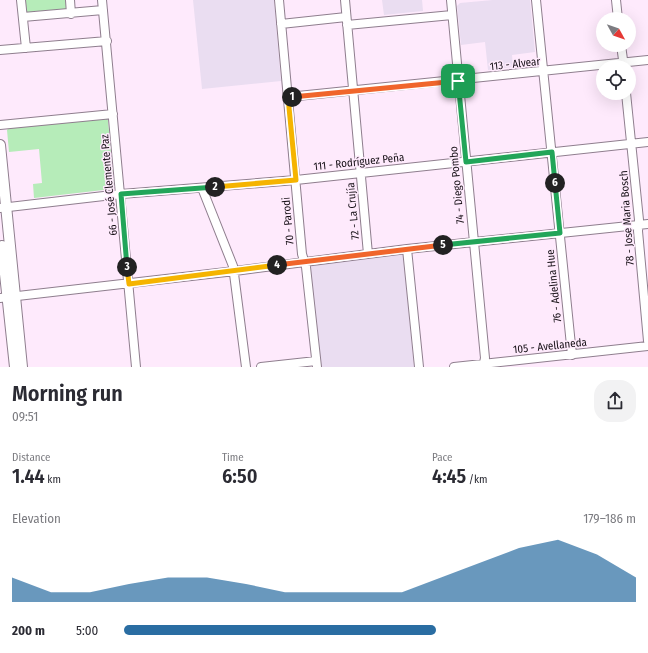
<!DOCTYPE html>
<html lang="en">
<head>
<meta charset="utf-8">
<style>
	:root { --surface:#fff; --page:#f2f2f3; --text:#2b2b33; --muted:#7c7c81; --accent:#2a6da2 }
	body { margin:0; font-family:"Fira Sans Condensed",sans-serif; background:var(--page); color:var(--text); height:100vh; display:flex; flex-direction:column; font-size:15px; white-space:nowrap }
	* { box-sizing:border-box; margin:0 }
	p { font-size:13px; color:var(--muted) }
	.icon { flex:none; width:22px; height:22px; fill:none; stroke:currentColor; stroke-width:2; stroke-linecap:round; stroke-linejoin:round }
	.map { position:relative; height:367px; overflow:hidden }
	.panel { display:flex; flex-direction:column; background:var(--surface); flex:1 }
	.panel>* { flex:none }
	.needle { width:26px; rotate:130deg }
	.controls { position:absolute; left:596px; top:12px; display:grid; gap:8px }
	.controls a { display:grid; place-items:center; width:40px; height:40px; border-radius:50%; background:var(--surface); box-shadow:0 4px 16px #0002; font-size:20px }
	.pin { position:absolute; display:grid; place-items:center; width:34px; height:34px; color:#fff; margin:-17px; border-radius:8px; box-shadow:0 2px 6px #0006 }
	.km { position:absolute; width:20px; height:20px; margin:-10px; border-radius:50%; background:#222; color:#fff; font-size:11px; line-height:20px; text-align:center }
	.round { display:grid; place-items:center; flex:none; width:42px; height:42px; border-radius:16px; background:var(--page) }
	.summary { display:flex; align-items:center; justify-content:space-between; height:68px; padding:0 12px }
	h1 { font-size:22px; font-weight:600; line-height:30px }
	.stats { display:grid; grid-template-columns:repeat(3,1fr); gap:6px; height:68px; padding:4px 12px }
	.stats div { display:grid; align-content:center }
	.stats b { font-size:20px; font-weight:600 }
	.stats small { font-size:11px; font-weight:400 }
	.stats p { font-size:11px }
	.chart { height:112px; padding:8px 12px }
	.chart p { display:flex; justify-content:space-between }
	.chart svg { width:100%; height:72px; margin-top:4px; fill:var(--accent); opacity:.7 }
	ul { padding:0 12px; list-style:none; font-size:13px }
	li { display:grid; grid-template-columns:64px 48px 1fr; align-items:center; height:30px }
	li i { height:10px; border-radius:5px; background:var(--accent) }
	.map>svg:first-child { display:block }
</style>
</head>
<body>
<div class="map">
<svg width="648" height="367" viewBox="0 0 648 367">
	<rect width="100%" height="100%" fill="#feeafc"/>
	<!-- industrial -->
	<path fill="#eaddf1" d="M193,0H274L281,81L202,89Z
		M382,0H422L423,11L384,15Z
		M493,0H530L535,52L512,55L513,67L488,70L485,42L461,45L457,6L460,3Z
		M403,254L414,367H320L309,265Z"/>
	<!-- green -->
	<path fill="#b6ecb9" d="M24,0H67L68,11L25,15Z
		M105,118L108,120L114,187L112,189L34,198L33,184L42,183L39,149L9,152L7,130L9,128Z"/>
	<g fill="none" stroke-linecap="round" stroke-linejoin="round">
		<defs>
			<path id="minor" d="M21,0L26,48
				M70,0L71,14
				M102,0L136,367
				M279,0L302,254L306,267L317,367
				M345,0L368,254
				M451,0L485,358L483,367
				M536,0L572,355
				M616,0L618,19
				M23,17L103,10
				M281,24L346,17
				M347,25L452,15
				M621,45L624,67
				M0,50L107,41
				M626,93L639,220L638,231L648,341
				M288,97L648,60
				M0,125L113,114
				M202,188L233,266L246,367
				M0,208L121,194L296,180L648,142
				M407,249L419,367
				M0,298L235,271L407,249L648,224
				M261,367L316,361
				M454,367L648,346"/>
			<path id="major" d="M0,145L22,367
				M2,246L15,367"/>
		</defs>
		<!-- minor casing -->
		<use href="#minor" stroke="#8f7e8e" stroke-width="10"/>
		<!-- major casing -->
		<use href="#major" stroke="#8f7e8e" stroke-width="12"/>
		<!-- minor -->
		<use href="#minor" stroke="#fff" stroke-width="8"/>
		<!-- major -->
		<use href="#major" stroke="#fff" stroke-width="10"/>
	</g>
	<g fill="none" stroke-linecap="round" stroke-linejoin="round">
		<defs>
			<path id="split-1" d="M292,97L458,81"/>
			<path id="split-2" d="M215,187L296,180L288,97H292"/>
			<path id="split-3" d="M127,267L121,194L215,187"/>
			<path id="split-4" d="M127,267L129,284L277,265"/>
			<path id="split-5" d="M277,265L443,245"/>
			<path id="split-6" d="M443,245L560,233L555,183"/>
			<path id="split-7" d="M458,81L466,162L552,152L555,183"/>
		</defs>
		<!-- split-1 casing -->
		<use href="#split-1" stroke="#fff" stroke-width="8"/>
		<!-- split-2 casing -->
		<use href="#split-2" stroke="#fff" stroke-width="8"/>
		<!-- split-3 casing -->
		<use href="#split-3" stroke="#fff" stroke-width="8"/>
		<!-- split-4 casing -->
		<use href="#split-4" stroke="#fff" stroke-width="8"/>
		<!-- split-5 casing -->
		<use href="#split-5" stroke="#fff" stroke-width="8"/>
		<!-- split-6 casing -->
		<use href="#split-6" stroke="#fff" stroke-width="8"/>
		<!-- split-7 casing -->
		<use href="#split-7" stroke="#fff" stroke-width="8"/>
		<!-- split-1 -->
		<use href="#split-1" stroke="#f0652b" stroke-width="5"/>
		<!-- split-2 -->
		<use href="#split-2" stroke="#f5b400" stroke-width="5"/>
		<!-- split-3 -->
		<use href="#split-3" stroke="#22a559" stroke-width="5"/>
		<!-- split-4 -->
		<use href="#split-4" stroke="#f5b400" stroke-width="5"/>
		<!-- split-5 -->
		<use href="#split-5" stroke="#f0652b" stroke-width="5"/>
		<!-- split-6 -->
		<use href="#split-6" stroke="#22a559" stroke-width="5"/>
		<!-- split-7 -->
		<use href="#split-7" stroke="#22a559" stroke-width="5"/>
	</g>
	<g text-anchor="middle" dominant-baseline="central" stroke-width="3" stroke-linejoin="round" paint-order="stroke">
		<!-- street labels -->
		<g font-size="11" fill="#150f15" stroke="#feeafc">
			<text transform="translate(515 64) rotate(-6)">113 - Alvear</text>
			<text transform="translate(359 162) rotate(-6)">111 - Rodríguez Peña</text>
			<text transform="translate(109 185) rotate(-95)">66 - José Clemente Paz</text>
			<text transform="translate(457 185) rotate(-95)">74 - Diego Pombo</text>
			<text transform="translate(353 211) rotate(-95)">72 - La Crujía</text>
			<text transform="translate(627 218) rotate(-94)">78 - Jose Maria Bosch</text>
			<text transform="translate(288 221) rotate(-95)">70 - Parodi</text>
			<text transform="translate(554 286) rotate(-96)">76 - Adelina Hue</text>
			<text transform="translate(550 346) rotate(-6)">105 - Avellaneda</text>
		</g>
	</g>
</svg>
<div class="controls">
<a><svg class="needle" viewBox="-14 -14 28 28"><path d="M0-13l5 13h-10z" fill="#e53935"/><path d="M0 13l5-13h-10z" fill="#7c7c81"/></svg></a>
<a><svg class="icon" aria-label="locate" viewBox="0 0 24 24"><circle cx="12" cy="12" r="6"/><path d="M12 2v4M12 18v4M2 12h4M18 12h4"/></svg></a>
</div>
<div class="pin" style="left:458px;top:81px;background:#1e9e55"><svg class="icon" aria-label="arrive" viewBox="0 0 24 24"><path d="M6 21V4h12l-3 4 3 4H6"/></svg></div>
<b class="km" style="left:292px;top:97px">1</b>
<b class="km" style="left:215px;top:187px">2</b>
<b class="km" style="left:127px;top:267px">3</b>
<b class="km" style="left:277px;top:265px">4</b>
<b class="km" style="left:443px;top:245px">5</b>
<b class="km" style="left:555px;top:183px">6</b>
</div>
<section class="panel">
<div class="summary"><div><h1>Morning run</h1><p>09:51</p></div><a class="round"><svg class="icon" aria-label="share" viewBox="0 0 24 24"><path d="M12 15V3M7 8l5-5 5 5M5 13v7h14v-7"/></svg></a></div>
<div class="stats">
<div><p>Distance</p><b>1.44<small> km</small></b></div>
<div><p>Time</p><b>6:50</b></div>
<div><p>Pace</p><b>4:45<small> /km</small></b></div>
</div>
<div class="chart"><p><span>Elevation</span>179–186 m</p>
<svg viewBox="0 0 160 44" preserveAspectRatio="none"><path d="M0 44V29L10 38L20 38L30 33L40 29L50 29L60 33L70 38L80 38L90 38L100 38L110 29L120 20L130 11L140 6L150 15L160 29V44z"/></svg>
</div>
<ul>
<li><b>200 m</b>5:00<i style="width:61%"></i></li>
</ul>
</section>
</body>
</html>
